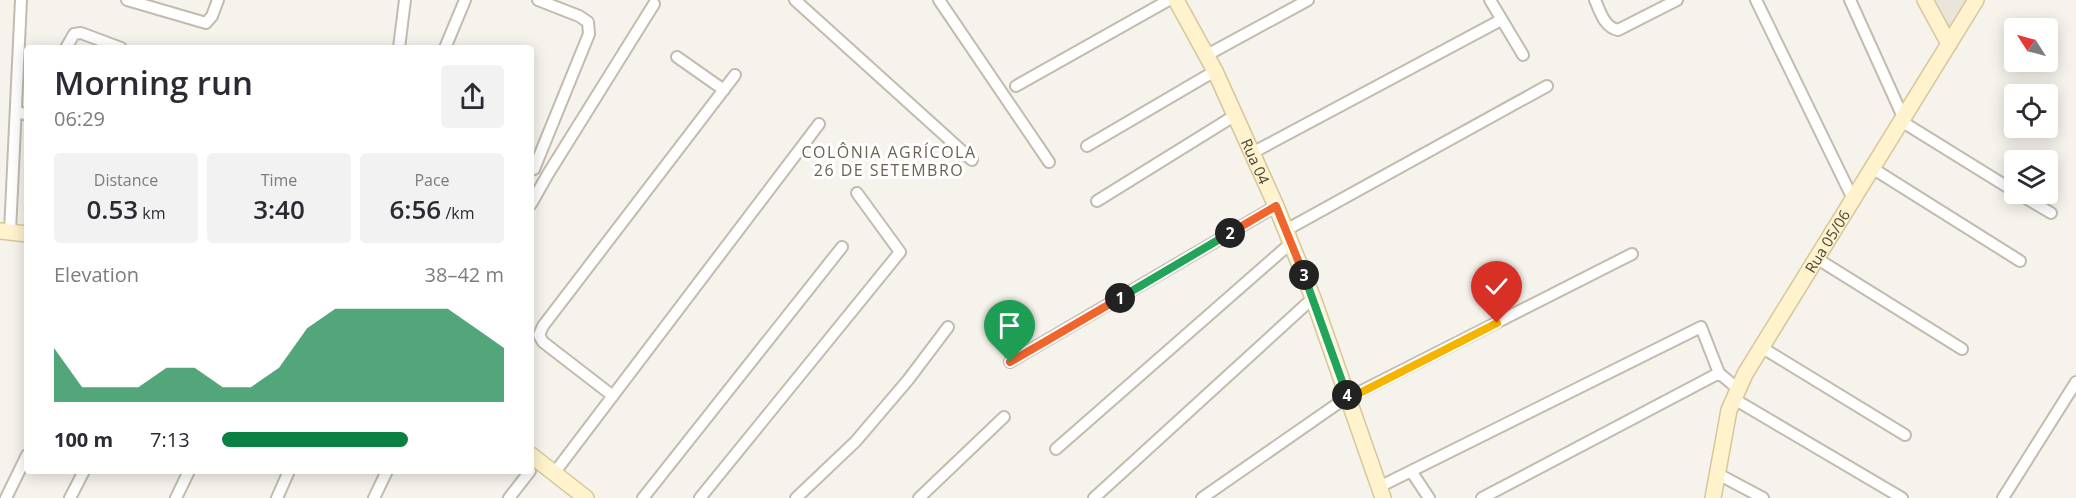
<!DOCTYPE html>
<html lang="en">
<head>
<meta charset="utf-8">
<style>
	:root { --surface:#fff; --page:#f2f2f3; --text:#2b2b33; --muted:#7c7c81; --accent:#0b8043 }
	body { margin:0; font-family:"Open Sans",sans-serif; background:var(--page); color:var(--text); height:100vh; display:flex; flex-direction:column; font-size:22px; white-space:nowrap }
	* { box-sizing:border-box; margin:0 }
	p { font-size:20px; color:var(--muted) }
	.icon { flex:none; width:33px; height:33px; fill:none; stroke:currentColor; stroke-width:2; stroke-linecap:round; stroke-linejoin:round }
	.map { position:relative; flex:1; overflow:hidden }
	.drawer { position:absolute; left:24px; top:45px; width:510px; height:429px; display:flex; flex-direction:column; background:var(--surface); border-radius:6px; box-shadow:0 3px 15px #0003 }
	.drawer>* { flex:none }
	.needle { width:39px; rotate:306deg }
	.buttons { position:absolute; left:2004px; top:18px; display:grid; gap:12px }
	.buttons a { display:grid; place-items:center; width:54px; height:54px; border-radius:6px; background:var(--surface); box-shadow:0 3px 15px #0003; font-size:30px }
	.pin { position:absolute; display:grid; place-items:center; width:51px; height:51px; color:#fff; margin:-62px -26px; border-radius:50% 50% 50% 0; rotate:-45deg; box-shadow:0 0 6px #0007 }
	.pin .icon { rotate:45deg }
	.km { position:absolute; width:30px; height:30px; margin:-15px; border-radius:50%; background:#222; color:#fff; font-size:16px; line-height:30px; text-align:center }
	.round { display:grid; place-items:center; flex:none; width:63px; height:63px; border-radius:6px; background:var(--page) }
	.overview { display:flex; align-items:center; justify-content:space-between; height:102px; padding:0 30px }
	h1 { font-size:33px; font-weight:600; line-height:45px }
	.figures { display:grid; grid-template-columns:repeat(3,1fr); gap:9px; height:102px; padding:6px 30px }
	.figures div { display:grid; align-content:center; border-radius:6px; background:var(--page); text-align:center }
	.figures b { font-size:26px; font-weight:600 }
	.figures small { font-size:16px; font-weight:400 }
	.figures p { font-size:16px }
	.chart { height:168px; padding:12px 30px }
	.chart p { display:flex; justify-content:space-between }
	.chart svg { width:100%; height:108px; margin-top:6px; fill:var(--accent); opacity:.7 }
	ul { padding:0 30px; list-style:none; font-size:20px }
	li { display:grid; grid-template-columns:96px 72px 1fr; align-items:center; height:45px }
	li i { height:15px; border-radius:8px; background:var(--accent) }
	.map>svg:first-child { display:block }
</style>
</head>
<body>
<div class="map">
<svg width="2076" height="498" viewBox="0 0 2076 498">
	<rect width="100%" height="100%" fill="#f6f3ec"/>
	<!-- residential -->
	<path fill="#eae5da" d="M1934,0H1967L1949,28Z"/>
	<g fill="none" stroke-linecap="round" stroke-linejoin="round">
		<defs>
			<path id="street" d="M127,0L206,23L212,16L218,0
				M795,0L972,160
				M939,0L1049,162
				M1490,0L1523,55
				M1595,0C1600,11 1604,27 1618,30L1677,0
				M1756,0L1853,199
				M1850,0L1903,117
				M66,48L74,34L81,33L121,48
				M399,48L405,0
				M445,48L465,0
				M1207,55L1308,0
				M677,57L724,90
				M1016,86L1169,0
				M16,111L27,115
				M1901,121L2014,191
				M1087,146L1215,71
				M1252,153L1501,20
				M1872,168L2020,261
				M534,169L589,34L588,22L579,16L538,0
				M2019,194L2051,213
				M1097,201L1234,116
				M531,204L548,174L654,4
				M1286,230L1547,86
				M10,232L21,0
				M1816,258L1962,349
				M1761,347L1905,435
				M1010,362L1276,206
				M613,396L543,342L539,335L543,326L735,75
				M1734,399L1902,498
				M1056,449L1291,243
				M1411,471L1429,498
				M555,472L819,124
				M1718,474L1763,498
				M1379,487L1701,327L1719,373L1738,389
				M6,498L27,455
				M70,498L84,471
				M176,498L189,471
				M277,498L289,471
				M374,498L387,471
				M509,498L530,471
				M643,498L842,247
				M700,498L900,252L857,193
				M796,498L856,441L908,380L948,327
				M919,498L1004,417
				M1094,498L1313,298
				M1202,498L1340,402L1632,254
				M1482,498L1719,373
				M2003,498L2076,382"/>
			<g id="secondary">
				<path id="s1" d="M1176,0L1215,71L1276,206L1313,298L1383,498"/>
				<path d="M1925,0L1949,44"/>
				<path d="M0,231L27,234"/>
				<path d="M531,455L586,498"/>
				<path id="s2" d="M1713,498L1729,410L1745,374L1976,0"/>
			</g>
		</defs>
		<!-- street casing -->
		<use href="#street" stroke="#c2bbae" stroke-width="14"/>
		<!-- secondary casing -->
		<use href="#secondary" stroke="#d6c79b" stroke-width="18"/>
		<!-- street -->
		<use href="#street" stroke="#fff" stroke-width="10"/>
		<!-- secondary -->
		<use href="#secondary" stroke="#fff3cd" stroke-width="15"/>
	</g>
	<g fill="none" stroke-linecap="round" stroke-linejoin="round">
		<defs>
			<path id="split-1" d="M1010,362L1120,298"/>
			<path id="split-2" d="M1120,298L1230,233"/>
			<path id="split-3" d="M1230,233L1276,206L1304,275"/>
			<path id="split-4" d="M1304,275L1347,395"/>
			<path id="split-5" d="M1347,395L1348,399L1458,343"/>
			<path id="split-6" d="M1458,343L1497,323"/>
		</defs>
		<!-- split-1 casing -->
		<use href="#split-1" stroke="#fff" stroke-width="12"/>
		<!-- split-2 casing -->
		<use href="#split-2" stroke="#fff" stroke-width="12"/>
		<!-- split-3 casing -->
		<use href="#split-3" stroke="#fff" stroke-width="12"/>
		<!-- split-4 casing -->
		<use href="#split-4" stroke="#fff" stroke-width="12"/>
		<!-- split-5 casing -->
		<use href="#split-5" stroke="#fff" stroke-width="12"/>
		<!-- split-6 casing -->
		<use href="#split-6" stroke="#fff" stroke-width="12"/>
		<!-- split-1 -->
		<use href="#split-1" stroke="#f0652b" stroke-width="8"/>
		<!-- split-2 -->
		<use href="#split-2" stroke="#22a559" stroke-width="8"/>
		<!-- split-3 -->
		<use href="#split-3" stroke="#f0652b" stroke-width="8"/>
		<!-- split-4 -->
		<use href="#split-4" stroke="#22a559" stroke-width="8"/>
		<!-- split-5 -->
		<use href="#split-5" stroke="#f5b400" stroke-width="8"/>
		<!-- split-6 -->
		<use href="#split-6" stroke="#f5b400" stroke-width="8"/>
	</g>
	<g text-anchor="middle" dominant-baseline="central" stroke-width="6" stroke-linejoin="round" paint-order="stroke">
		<!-- street labels -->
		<g font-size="15" fill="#4b4439" stroke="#fff">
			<text stroke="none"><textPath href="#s1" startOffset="180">Rua 04</textPath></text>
			<text stroke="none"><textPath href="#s2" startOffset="285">Rua 05/06</textPath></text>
		</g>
		<!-- neighbourhood labels -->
		<g font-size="16" letter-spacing="1.5" fill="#6e6250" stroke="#fff">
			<text x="889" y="152">COLÔNIA AGRÍCOLA<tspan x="889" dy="18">26 DE SETEMBRO</tspan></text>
		</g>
	</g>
</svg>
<div class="buttons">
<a><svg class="needle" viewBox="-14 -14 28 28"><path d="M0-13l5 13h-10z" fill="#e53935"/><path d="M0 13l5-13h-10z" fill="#7c7c81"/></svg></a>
<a><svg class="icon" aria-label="locate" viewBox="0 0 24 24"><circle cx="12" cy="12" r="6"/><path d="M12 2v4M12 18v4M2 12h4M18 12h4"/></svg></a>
<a><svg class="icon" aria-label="layers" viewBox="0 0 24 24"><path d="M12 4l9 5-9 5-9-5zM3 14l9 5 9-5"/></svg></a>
</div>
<div class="pin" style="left:1010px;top:362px;background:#1e9e55"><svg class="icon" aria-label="arrive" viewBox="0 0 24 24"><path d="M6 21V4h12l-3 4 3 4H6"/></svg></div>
<div class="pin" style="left:1497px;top:323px;background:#d93025"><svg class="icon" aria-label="check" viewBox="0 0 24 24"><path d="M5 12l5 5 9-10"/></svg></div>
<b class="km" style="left:1120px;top:298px">1</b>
<b class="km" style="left:1230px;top:233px">2</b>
<b class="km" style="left:1304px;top:275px">3</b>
<b class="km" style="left:1347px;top:395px">4</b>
<section class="drawer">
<div class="overview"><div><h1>Morning run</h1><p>06:29</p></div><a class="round"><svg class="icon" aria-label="share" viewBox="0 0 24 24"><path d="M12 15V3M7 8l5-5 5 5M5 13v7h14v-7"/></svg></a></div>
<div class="figures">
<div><p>Distance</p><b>0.53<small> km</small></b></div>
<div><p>Time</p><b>3:40</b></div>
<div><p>Pace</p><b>6:56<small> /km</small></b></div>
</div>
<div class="chart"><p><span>Elevation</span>38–42 m</p>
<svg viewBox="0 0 160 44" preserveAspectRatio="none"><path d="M0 44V22L10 38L20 38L30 38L40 30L50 30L60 38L70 38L80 30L90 14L100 6L110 6L120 6L130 6L140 6L150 14L160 22V44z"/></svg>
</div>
<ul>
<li><b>100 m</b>7:13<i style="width:66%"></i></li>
</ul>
</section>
</div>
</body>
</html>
